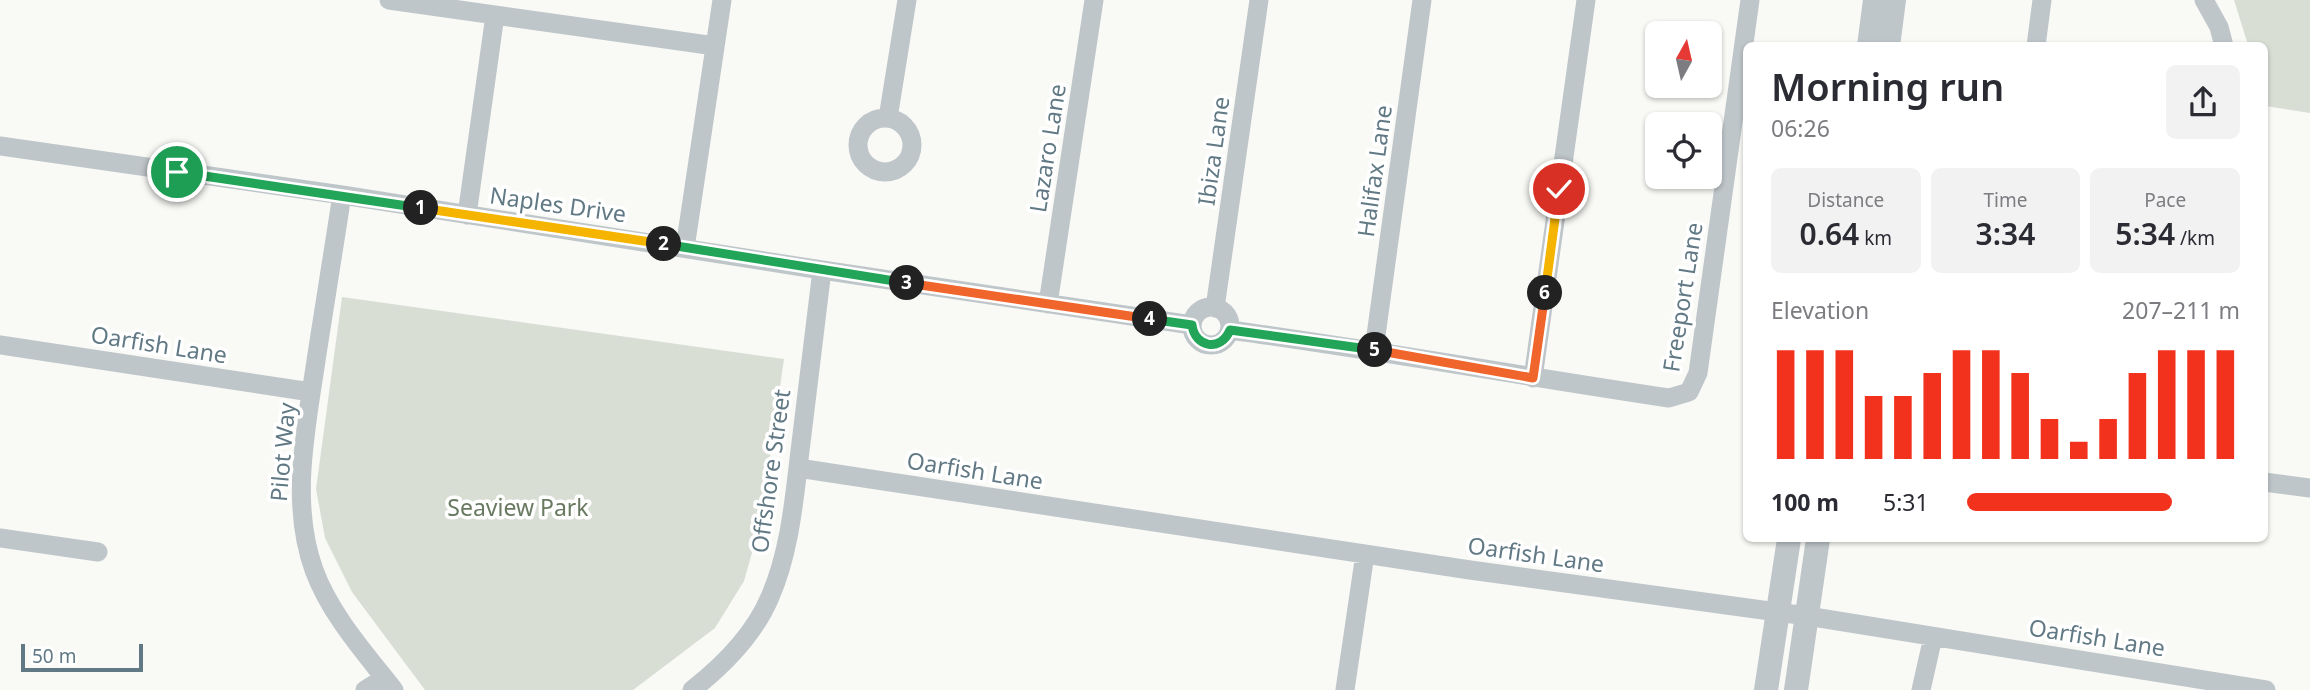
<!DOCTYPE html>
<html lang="en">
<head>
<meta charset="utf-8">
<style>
	:root { --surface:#fff; --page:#f2f2f3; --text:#2b2b33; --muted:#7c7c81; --accent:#f2321d }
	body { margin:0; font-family:"Noto Sans",sans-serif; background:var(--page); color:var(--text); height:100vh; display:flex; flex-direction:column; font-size:26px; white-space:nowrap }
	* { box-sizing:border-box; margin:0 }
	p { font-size:23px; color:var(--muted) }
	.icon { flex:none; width:38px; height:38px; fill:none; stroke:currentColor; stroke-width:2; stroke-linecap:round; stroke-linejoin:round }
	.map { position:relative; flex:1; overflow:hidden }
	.details { position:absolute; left:1743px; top:42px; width:525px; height:500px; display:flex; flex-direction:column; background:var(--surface); border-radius:10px; box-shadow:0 2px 5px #0004 }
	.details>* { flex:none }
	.needle { width:46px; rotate:8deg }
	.fabs { position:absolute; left:1645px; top:21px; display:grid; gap:14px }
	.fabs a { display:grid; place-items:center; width:77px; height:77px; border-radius:10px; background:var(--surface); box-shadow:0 2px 5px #0004; font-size:35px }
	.scale { position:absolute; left:21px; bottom:18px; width:122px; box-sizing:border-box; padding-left:7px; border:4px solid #617984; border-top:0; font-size:19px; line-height:24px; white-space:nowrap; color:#617984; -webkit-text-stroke:5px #fff; paint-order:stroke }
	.pin { position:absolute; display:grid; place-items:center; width:60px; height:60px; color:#fff; margin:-30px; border:4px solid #fff; border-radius:50%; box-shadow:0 2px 7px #0007 }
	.km { position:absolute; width:35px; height:35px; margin:-18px; border-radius:50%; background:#222; color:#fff; font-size:19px; line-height:35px; text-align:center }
	.round { display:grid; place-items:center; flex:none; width:74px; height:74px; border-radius:10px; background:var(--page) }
	.summary { display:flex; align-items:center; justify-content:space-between; height:119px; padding:0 28px }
	h1 { font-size:38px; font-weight:600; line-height:52px }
	.metrics { display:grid; grid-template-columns:repeat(3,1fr); gap:10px; height:119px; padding:7px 28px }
	.metrics div { display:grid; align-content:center; border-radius:10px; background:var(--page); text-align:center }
	.metrics b { font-size:30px; font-weight:600 }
	.metrics small { font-size:19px; font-weight:400 }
	.metrics p { font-size:19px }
	.chart { height:196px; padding:14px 28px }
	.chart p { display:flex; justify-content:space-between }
	.chart svg { width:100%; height:126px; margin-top:7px; stroke:var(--accent); stroke-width:6 }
	ul { padding:0 28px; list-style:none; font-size:23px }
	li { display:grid; grid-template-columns:112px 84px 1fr; align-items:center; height:52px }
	li i { height:18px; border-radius:9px; background:var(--accent) }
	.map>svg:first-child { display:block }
</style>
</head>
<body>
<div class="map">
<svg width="2310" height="690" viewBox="0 0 2310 690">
	<rect width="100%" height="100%" fill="#f9f9f6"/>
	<!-- green -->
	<path fill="#d9ded5" d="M2234,0H2310V113L2265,106L2264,46L2248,45Z
		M342,297L784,359L761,521L744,581L715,628L633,690H425L352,592L325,538L316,489Z"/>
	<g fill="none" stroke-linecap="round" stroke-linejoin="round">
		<!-- minor -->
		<path stroke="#bfc6c9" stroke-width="19" d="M389,0L715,46
			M2204,0L2219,27L2224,46
			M2036,46L2042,0
			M888,118L907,0
			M858 145a27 27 0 1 1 54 0a27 27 0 1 1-54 0Z
			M0,146L342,195L822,270L1192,325
			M342,195C334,248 325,301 317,354C307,424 289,501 314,570C330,614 365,653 394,690
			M467,215L495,15
			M685,248L722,0
			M1048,304L1094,0
			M1192 326a19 19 0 1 1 38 0a19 19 0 1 1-38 0Z
			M1215,308L1259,0
			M1230,330C1376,350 1522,376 1669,398L1689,392L1698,373L1750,0
			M0,345L311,392
			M1374,350L1422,0
			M1533,378L1586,0
			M798,468L1470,570L1807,616L2266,690
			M2264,482L2310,488
			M0,538L98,552
			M365,690L384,678
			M692,690C724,665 754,635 770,597C790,551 794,500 800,451C807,391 815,331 822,270
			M1345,690L1365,554
			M1921,690L1933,637"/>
		<!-- tertiary -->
		<path stroke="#bfc6c9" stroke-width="24" d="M1869,46L1875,0
			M1888,46L1894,0
			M1766,690L1789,539
			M1796,690L1818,539"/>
	</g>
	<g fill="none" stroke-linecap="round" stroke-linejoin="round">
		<defs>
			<path id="split-1" d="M177,172L421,208"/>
			<path id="split-2" d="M421,208L664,244"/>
			<path id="split-3" d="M664,244L907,283"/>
			<path id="split-4" d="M907,283L1150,319"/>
			<path id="split-5" d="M1150,319L1192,325C1195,348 1221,352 1230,330L1375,350"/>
			<path id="split-6" d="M1375,350L1533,378L1545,293"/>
			<path id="split-7" d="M1545,293L1559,189"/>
		</defs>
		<!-- split-1 casing -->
		<use href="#split-1" stroke="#fff" stroke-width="14"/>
		<!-- split-2 casing -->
		<use href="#split-2" stroke="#fff" stroke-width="14"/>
		<!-- split-3 casing -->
		<use href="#split-3" stroke="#fff" stroke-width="14"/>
		<!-- split-4 casing -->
		<use href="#split-4" stroke="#fff" stroke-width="14"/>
		<!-- split-5 casing -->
		<use href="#split-5" stroke="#fff" stroke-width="14"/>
		<!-- split-6 casing -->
		<use href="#split-6" stroke="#fff" stroke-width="14"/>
		<!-- split-7 casing -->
		<use href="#split-7" stroke="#fff" stroke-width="14"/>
		<!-- split-1 -->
		<use href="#split-1" stroke="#22a559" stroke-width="9"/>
		<!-- split-2 -->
		<use href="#split-2" stroke="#f5b400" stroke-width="9"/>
		<!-- split-3 -->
		<use href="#split-3" stroke="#22a559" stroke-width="9"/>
		<!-- split-4 -->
		<use href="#split-4" stroke="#f0652b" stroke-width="9"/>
		<!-- split-5 -->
		<use href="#split-5" stroke="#22a559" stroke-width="9"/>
		<!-- split-6 -->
		<use href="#split-6" stroke="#f0652b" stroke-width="9"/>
		<!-- split-7 -->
		<use href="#split-7" stroke="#f5b400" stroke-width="9"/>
	</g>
	<g text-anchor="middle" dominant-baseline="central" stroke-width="7" stroke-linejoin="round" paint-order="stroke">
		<!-- street labels -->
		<g font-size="23" fill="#617984" stroke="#fff">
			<text transform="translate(1047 148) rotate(-81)">Lazaro Lane</text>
			<text transform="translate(1213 151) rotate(-82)">Ibiza Lane</text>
			<text transform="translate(1374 171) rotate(-82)">Halifax Lane</text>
			<text transform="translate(558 204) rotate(8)">Naples Drive</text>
			<text transform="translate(1682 297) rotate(-81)">Freeport Lane</text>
			<text transform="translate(159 344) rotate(9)">Oarfish Lane</text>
			<text transform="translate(282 452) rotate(-85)">Pilot Way</text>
			<text transform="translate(975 470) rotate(9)">Oarfish Lane</text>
			<text transform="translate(770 471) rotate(-82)">Offshore Street</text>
			<text transform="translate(1536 554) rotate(8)">Oarfish Lane</text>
			<text transform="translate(2097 637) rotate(9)">Oarfish Lane</text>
		</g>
		<!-- park labels -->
		<g font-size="23" fill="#697a61" stroke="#fff">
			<text x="518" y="507">Seaview Park</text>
		</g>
	</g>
</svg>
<div class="fabs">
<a><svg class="needle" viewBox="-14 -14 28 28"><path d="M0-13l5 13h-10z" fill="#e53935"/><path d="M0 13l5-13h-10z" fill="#7c7c81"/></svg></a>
<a><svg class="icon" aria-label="locate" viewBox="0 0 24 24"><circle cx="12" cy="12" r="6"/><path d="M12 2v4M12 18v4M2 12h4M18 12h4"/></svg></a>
</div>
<div class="scale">50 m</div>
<div class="pin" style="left:177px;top:172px;background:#1e9e55"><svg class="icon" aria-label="arrive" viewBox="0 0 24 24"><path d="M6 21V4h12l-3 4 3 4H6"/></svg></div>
<div class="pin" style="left:1559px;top:189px;background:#d93025"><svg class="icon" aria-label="check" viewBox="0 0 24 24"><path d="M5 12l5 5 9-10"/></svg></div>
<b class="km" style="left:421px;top:208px">1</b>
<b class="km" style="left:664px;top:244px">2</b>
<b class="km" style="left:907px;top:283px">3</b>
<b class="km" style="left:1150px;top:319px">4</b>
<b class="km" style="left:1375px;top:350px">5</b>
<b class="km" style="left:1545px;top:293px">6</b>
<section class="details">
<div class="summary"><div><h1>Morning run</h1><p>06:26</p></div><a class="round"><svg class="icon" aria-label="share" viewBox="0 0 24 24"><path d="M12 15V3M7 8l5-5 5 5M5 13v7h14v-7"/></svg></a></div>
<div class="metrics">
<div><p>Distance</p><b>0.64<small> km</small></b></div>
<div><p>Time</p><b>3:34</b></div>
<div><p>Pace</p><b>5:34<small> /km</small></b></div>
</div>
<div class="chart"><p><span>Elevation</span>207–211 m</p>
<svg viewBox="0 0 160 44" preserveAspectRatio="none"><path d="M5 44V6M15 44V6M25 44V6M35 44V22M45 44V22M55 44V14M65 44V6M75 44V6M85 44V14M95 44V30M105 44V38M115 44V30M125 44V14M135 44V6M145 44V6M155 44V6"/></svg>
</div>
<ul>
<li><b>100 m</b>5:31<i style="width:75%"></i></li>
</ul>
</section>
</div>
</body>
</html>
